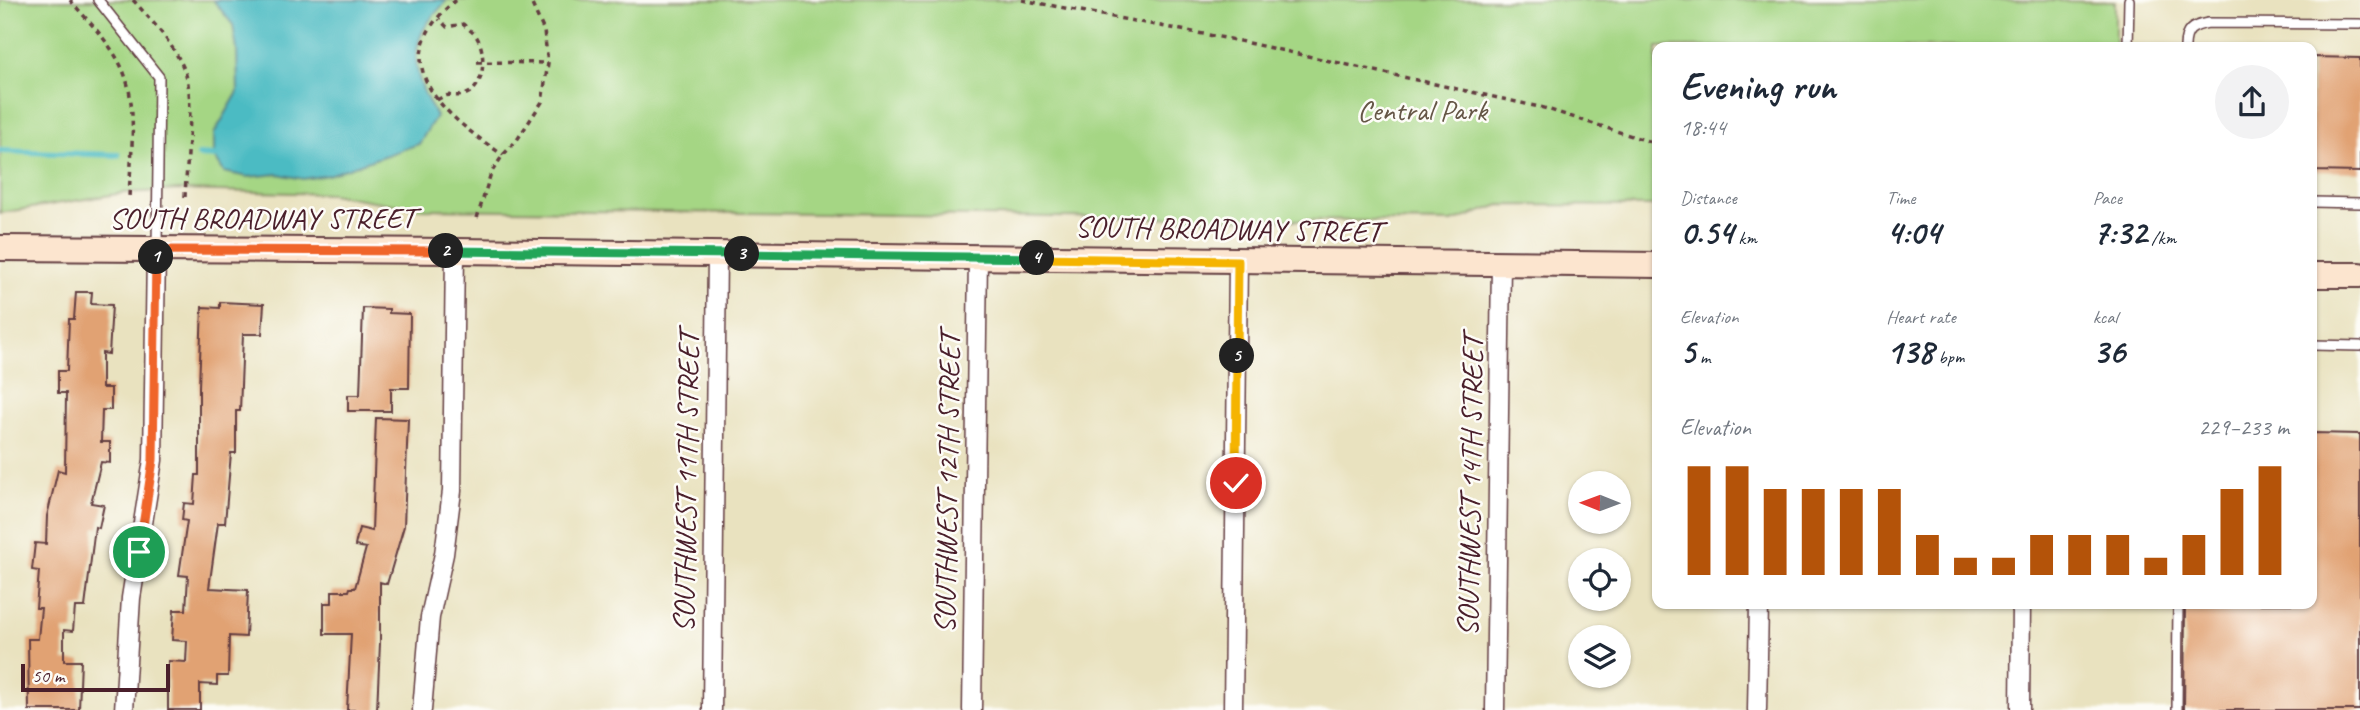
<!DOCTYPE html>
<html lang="en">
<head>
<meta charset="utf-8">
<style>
	:root { --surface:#fff; --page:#f2f2f3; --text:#1f2937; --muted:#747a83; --accent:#b45309 }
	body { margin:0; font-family:Caveat,sans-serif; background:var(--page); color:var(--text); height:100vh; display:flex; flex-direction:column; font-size:26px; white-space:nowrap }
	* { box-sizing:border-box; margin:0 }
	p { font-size:23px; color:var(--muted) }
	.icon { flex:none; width:38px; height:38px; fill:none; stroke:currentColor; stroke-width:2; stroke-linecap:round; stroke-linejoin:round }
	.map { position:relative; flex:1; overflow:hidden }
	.sheet { position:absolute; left:1652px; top:42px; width:665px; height:567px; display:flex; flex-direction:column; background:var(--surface); border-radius:14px; box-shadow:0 2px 5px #0004 }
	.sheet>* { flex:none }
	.needle { width:46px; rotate:271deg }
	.controls { position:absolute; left:1568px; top:471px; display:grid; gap:14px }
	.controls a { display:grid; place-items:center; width:63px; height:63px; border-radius:50%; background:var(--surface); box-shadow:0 2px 5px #0004; font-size:35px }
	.scale { position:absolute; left:21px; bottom:18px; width:149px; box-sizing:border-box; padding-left:7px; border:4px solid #4a1f2b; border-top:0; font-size:19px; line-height:24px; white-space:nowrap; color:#4a1f2b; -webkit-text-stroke:5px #fdfcf7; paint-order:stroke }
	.pin { position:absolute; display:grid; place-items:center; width:60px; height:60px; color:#fff; margin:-30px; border:4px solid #fff; border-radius:50%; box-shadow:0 2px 7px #0007 }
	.km { position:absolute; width:35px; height:35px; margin:-18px; border-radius:50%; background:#222; color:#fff; font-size:19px; line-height:35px; text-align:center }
	.round { display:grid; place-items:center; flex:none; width:74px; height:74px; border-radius:37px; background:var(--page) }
	.head { display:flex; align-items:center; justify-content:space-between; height:119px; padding:0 28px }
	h1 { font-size:38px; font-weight:600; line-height:52px }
	.figures { display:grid; grid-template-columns:repeat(3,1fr); gap:10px; height:119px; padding:7px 28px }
	.figures div { display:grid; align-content:center }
	.figures b { font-size:35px; font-weight:600 }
	.figures small { font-size:19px; font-weight:400 }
	.figures p { font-size:19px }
	.chart { height:196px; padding:14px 28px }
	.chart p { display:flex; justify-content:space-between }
	.chart svg { width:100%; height:126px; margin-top:7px; stroke:var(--accent); stroke-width:6 }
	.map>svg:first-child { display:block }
</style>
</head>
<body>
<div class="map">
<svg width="2360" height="710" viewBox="0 0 2360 710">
	<rect width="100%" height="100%" fill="#fdfcf7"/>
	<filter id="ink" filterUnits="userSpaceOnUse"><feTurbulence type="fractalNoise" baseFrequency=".0143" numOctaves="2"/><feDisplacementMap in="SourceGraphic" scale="14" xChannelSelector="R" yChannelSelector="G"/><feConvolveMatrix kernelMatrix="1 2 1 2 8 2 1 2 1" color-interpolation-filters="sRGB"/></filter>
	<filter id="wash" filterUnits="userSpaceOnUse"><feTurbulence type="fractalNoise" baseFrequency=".00686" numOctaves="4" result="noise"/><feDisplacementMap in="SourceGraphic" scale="28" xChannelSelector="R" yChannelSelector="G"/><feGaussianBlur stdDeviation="1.57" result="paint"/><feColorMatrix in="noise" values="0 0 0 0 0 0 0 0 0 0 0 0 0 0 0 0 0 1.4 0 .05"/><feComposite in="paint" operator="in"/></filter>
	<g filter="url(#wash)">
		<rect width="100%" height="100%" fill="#e9e2bf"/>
		<!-- green -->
		<path fill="#a5d684" stroke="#787a58" stroke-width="2" d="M0,0H2006L2115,2V47H1657V206L1500,205L1452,222L421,209L331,194L180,190L123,193L0,213Z"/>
		<!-- water -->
		<path fill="#4cbbc3" stroke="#4b6d77" stroke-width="2" d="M213,0H447C439,10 428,20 423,31C408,61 421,90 436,116L419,144L328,175L303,179L278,174L248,177L224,172L214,156V134L238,92L237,50L233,25Z"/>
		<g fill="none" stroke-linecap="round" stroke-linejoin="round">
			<!-- stream -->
			<path stroke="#4cbbc3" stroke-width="6" d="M0,151L118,155
				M199,155L214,156"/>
		</g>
		<g id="blocks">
			<!-- building -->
			<path fill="#e1a273" d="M2312,57L2360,58V172L2312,171Z
				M76,292H92L91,304L112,305L109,354L102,353V388H111V410H102L101,442H110V463L101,462L91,503L104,505L99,528L95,527L85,607H75L73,631L64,630V661H81L79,710H29L28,639H38L41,608H36L39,571L32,570L35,543L46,544L47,516L58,470L65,472L66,393H58V371H67L69,319H74Z
				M220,302L264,304L262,334H243L240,411H236V453H231L225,523H218L209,588L248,590L246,637L229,636L228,676H217V685L200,684V710H168V661L186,662L187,641L172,640L174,610H186L188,576L179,575L187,521L182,520L184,503L194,504L196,475H199V387L202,307L220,308Z
				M363,308L389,309V313L410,314L409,388H391V411H348V395H360Z
				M376,418L408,419L404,526L387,584L380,582V643L377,710H347L351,634H324V603H332V591H349L350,588H355L366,548L355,546L359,528L372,531Z
				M2312,433L2360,434V710H2184L2185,604H2312Z"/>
		</g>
	</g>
	<g filter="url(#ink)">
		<use href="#blocks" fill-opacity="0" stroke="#623c41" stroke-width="2"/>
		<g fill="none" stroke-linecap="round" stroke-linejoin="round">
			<defs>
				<path id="lane" d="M98,0L159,77L157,248
					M2128,47L2129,0
					M2185,47C2185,30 2192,26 2208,23L2360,24
					M2312,202L2360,203
					M2312,345L2360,346
					M2177,710L2178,604"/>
				<path id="street" d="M124,710L131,598L153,460L156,250
					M422,710L430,617L444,554L452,491L455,251
					M712,710L717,254
					M972,710L978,257
					M1233,710L1238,261
					M1495,710L1501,263
					M1757,710L1759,604
					M2020,710L2021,604"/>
				<path id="secondary" d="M0,248L455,251L1657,265
					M2312,275H2360"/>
			</defs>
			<!-- lane casing -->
			<use href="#lane" stroke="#623c41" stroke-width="12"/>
			<!-- street casing -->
			<use href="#street" stroke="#623c41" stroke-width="21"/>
			<!-- secondary casing -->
			<use href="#secondary" stroke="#623c41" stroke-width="28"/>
			<!-- path -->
			<path stroke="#623c41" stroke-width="3.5" stroke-dasharray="5 5" stroke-linecap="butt" d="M70,0C87,20 108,40 120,64C140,102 130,158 129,199
				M133,0C152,21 172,42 184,69C196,96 186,166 185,197
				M456,0C379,63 445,116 503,155
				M1022,0L1230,39L1544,108L1657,144
				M477,62L548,63
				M437,100C452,91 450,98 463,95C486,91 487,51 476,36C473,32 467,28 463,24L447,27L439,19
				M477,218L491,173L503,155L517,140L542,102L548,63L544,31L530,0"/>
			<!-- lane -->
			<use href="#lane" stroke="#fff" stroke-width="9"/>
			<!-- street -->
			<use href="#street" stroke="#fff" stroke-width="18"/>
			<!-- secondary -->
			<use href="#secondary" stroke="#fce5cf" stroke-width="24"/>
		</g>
	</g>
	<g fill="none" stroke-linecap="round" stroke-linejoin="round" filter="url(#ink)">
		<defs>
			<path id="split-1" d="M139,552L153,460L156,257"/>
			<path id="split-2" d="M156,257V250L446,251"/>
			<path id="split-3" d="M446,251L742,254"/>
			<path id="split-4" d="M742,254L1037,258"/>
			<path id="split-5" d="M1037,258L1238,261L1237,356"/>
			<path id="split-6" d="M1236,483L1237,356"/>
		</defs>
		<!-- split-1 casing -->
		<use href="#split-1" stroke="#fff" stroke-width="14"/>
		<!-- split-2 casing -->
		<use href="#split-2" stroke="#fff" stroke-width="14"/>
		<!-- split-3 casing -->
		<use href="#split-3" stroke="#fff" stroke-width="14"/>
		<!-- split-4 casing -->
		<use href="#split-4" stroke="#fff" stroke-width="14"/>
		<!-- split-5 casing -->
		<use href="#split-5" stroke="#fff" stroke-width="14"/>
		<!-- split-6 casing -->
		<use href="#split-6" stroke="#fff" stroke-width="14"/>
		<!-- split-1 -->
		<use href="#split-1" stroke="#f0652b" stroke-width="9"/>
		<!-- split-2 -->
		<use href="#split-2" stroke="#f0652b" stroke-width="9"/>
		<!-- split-3 -->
		<use href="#split-3" stroke="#22a559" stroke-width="9"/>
		<!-- split-4 -->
		<use href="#split-4" stroke="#22a559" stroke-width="9"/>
		<!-- split-5 -->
		<use href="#split-5" stroke="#f5b400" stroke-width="9"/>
		<!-- split-6 -->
		<use href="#split-6" stroke="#f5b400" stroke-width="9"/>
	</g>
	<g text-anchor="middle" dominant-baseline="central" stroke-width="5" stroke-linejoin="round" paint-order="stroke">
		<!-- park labels -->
		<g font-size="30" fill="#655646" stroke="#fdfcf7">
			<text x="1422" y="110">Central Park</text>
		</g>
		<!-- street labels -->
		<g font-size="30" fill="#4a1f2b" stroke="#fdfcf7">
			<text x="262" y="218">SOUTH BROADWAY STREET</text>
			<text transform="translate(1228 229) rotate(1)">SOUTH BROADWAY STREET</text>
			<text transform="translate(686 482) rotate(-89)">SOUTHWEST 11TH STREET</text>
			<text transform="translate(947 483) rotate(-89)">SOUTHWEST 12TH STREET</text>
			<text transform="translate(1470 486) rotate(-89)">SOUTHWEST 14TH STREET</text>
		</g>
	</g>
</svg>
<div class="controls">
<a><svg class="needle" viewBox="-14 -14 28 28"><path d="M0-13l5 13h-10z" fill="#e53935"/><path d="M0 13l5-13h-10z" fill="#747a83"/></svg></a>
<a><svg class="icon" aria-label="locate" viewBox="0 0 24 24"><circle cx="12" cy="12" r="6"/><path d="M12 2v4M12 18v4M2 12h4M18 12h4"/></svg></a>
<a><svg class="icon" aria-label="layers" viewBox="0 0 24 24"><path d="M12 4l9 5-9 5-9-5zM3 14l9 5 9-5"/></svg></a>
</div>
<div class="scale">50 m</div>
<div class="pin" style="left:139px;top:552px;background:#1e9e55"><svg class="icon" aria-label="arrive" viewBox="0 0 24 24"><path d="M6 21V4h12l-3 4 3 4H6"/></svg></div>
<div class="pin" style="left:1236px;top:483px;background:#d93025"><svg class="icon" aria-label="check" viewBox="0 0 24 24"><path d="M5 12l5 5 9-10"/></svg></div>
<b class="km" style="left:156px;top:257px">1</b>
<b class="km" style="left:446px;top:251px">2</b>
<b class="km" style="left:742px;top:254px">3</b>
<b class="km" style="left:1037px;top:258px">4</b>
<b class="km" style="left:1237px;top:356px">5</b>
<section class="sheet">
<div class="head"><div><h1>Evening run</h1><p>18:44</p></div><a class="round"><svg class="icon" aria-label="share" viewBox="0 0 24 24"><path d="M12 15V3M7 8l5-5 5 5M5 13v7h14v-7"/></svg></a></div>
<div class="figures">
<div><p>Distance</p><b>0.54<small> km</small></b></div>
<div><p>Time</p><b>4:04</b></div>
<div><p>Pace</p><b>7:32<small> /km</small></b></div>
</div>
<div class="figures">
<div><p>Elevation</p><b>5<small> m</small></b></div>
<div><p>Heart rate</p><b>138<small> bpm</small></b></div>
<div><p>kcal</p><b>36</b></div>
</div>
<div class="chart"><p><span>Elevation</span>229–233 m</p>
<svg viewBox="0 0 160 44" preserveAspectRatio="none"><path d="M5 44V6M15 44V6M25 44V14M35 44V14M45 44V14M55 44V14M65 44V30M75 44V38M85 44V38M95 44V30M105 44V30M115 44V30M125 44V38M135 44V30M145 44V14M155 44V6"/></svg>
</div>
</section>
</div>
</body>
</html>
